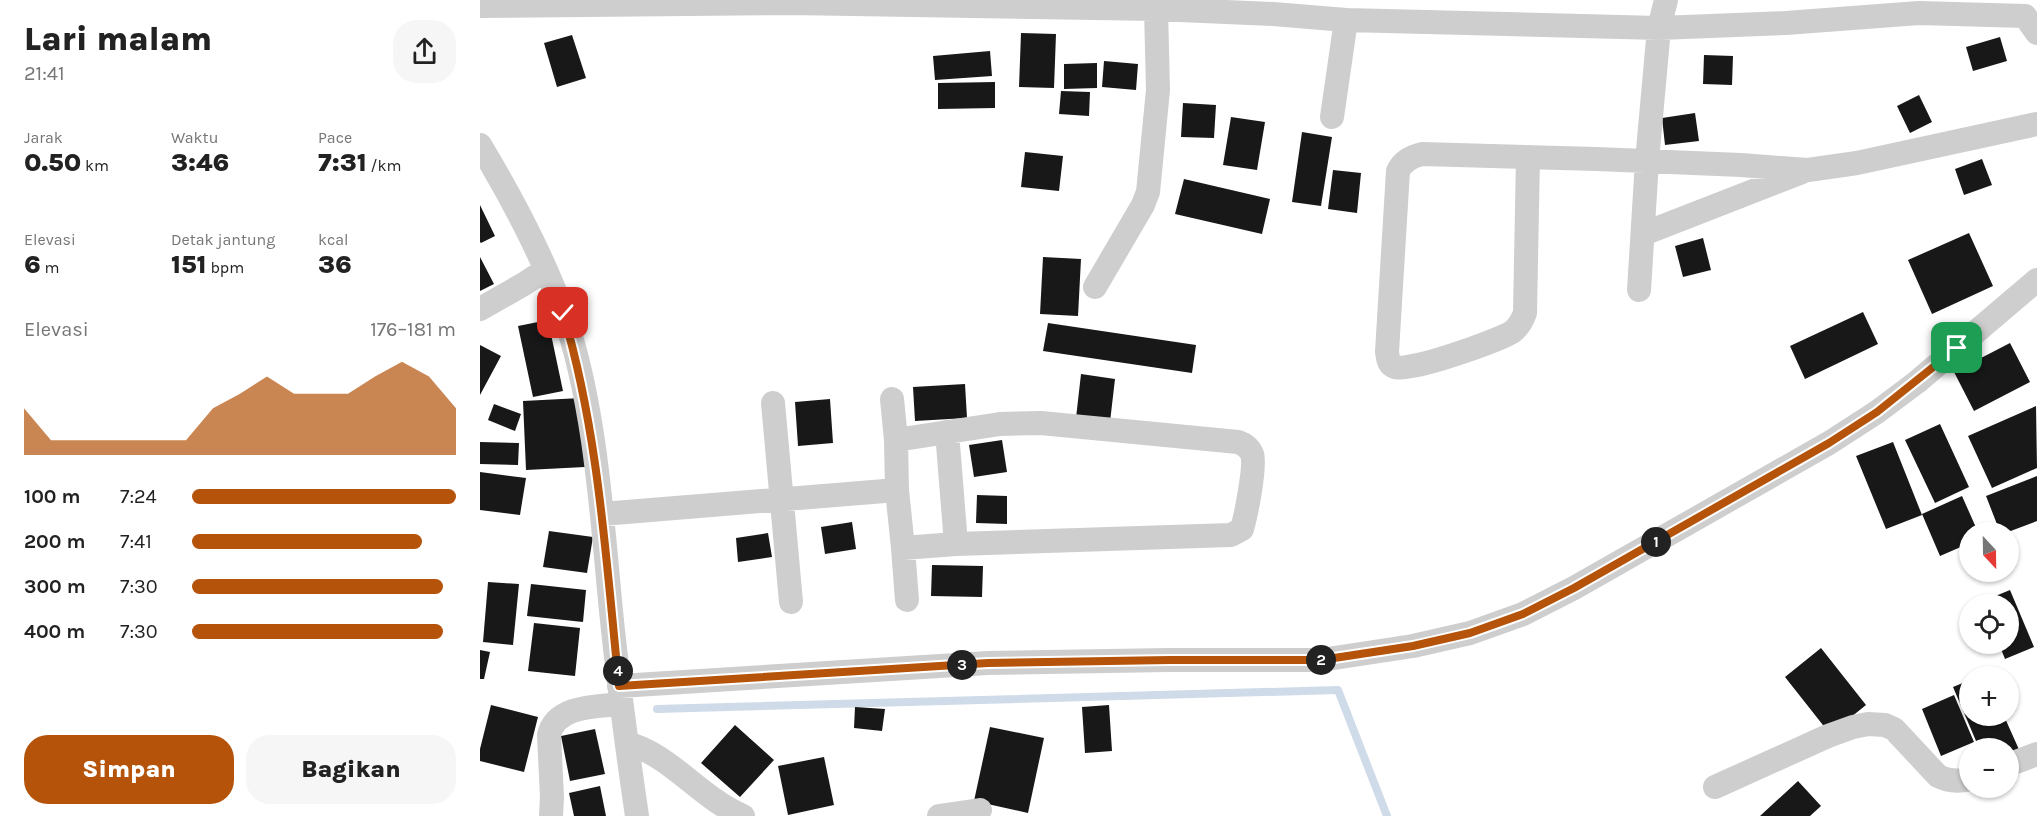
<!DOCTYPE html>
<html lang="id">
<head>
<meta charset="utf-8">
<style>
	:root { --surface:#fff; --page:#f6f6f6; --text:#222; --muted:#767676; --accent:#b45309 }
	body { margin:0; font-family:Karla,sans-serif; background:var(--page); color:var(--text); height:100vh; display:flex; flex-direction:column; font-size:22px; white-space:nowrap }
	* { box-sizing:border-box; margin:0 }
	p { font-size:20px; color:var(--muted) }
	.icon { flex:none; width:33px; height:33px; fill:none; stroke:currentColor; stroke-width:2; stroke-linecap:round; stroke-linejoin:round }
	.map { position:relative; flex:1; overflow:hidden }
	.sheet { display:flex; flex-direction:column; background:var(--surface); width:480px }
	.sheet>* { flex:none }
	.needle { width:39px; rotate:158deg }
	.controls { position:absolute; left:1479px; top:522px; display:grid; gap:12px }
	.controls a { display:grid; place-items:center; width:60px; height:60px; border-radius:50%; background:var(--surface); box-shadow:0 2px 4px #0004; font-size:30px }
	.pin { position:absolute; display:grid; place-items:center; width:51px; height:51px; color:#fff; margin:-26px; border-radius:12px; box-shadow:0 3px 9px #0006 }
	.km { position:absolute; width:30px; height:30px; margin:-15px; border-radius:50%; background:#222; color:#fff; font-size:16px; line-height:30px; text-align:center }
	.round { display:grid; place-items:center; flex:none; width:63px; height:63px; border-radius:24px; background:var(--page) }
	.head { display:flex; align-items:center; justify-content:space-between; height:102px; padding:0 24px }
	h1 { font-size:33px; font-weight:800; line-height:45px }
	.metrics { display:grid; grid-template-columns:repeat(3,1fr); gap:9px; height:102px; padding:6px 24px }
	.metrics div { display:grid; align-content:center }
	.metrics b { font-size:26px; font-weight:800 }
	.metrics small { font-size:16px; font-weight:400 }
	.metrics p { font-size:16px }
	.chart { height:168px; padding:12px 24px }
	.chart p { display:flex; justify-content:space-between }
	.chart svg { width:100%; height:108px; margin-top:6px; fill:var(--accent); opacity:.7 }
	.button { display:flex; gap:12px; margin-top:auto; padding:12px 24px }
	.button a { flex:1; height:69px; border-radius:24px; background:var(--accent); color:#fff; font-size:24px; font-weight:800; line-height:69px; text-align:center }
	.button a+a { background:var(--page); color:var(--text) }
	ul { padding:0 24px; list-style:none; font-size:20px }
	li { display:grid; grid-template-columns:96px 72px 1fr; align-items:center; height:45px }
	li i { height:15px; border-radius:8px; background:var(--accent) }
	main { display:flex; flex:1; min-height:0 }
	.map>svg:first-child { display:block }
</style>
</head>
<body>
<main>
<section class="sheet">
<div class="head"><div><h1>Lari malam</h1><p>21:41</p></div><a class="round"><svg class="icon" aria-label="share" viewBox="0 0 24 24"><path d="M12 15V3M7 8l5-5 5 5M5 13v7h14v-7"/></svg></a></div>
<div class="metrics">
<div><p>Jarak</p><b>0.50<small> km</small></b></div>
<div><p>Waktu</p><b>3:46</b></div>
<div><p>Pace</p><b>7:31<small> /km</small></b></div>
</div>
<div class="metrics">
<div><p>Elevasi</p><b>6<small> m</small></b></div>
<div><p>Detak jantung</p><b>151<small> bpm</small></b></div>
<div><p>kcal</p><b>36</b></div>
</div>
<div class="chart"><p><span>Elevasi</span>176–181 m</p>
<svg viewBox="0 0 160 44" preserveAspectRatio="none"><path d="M0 44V25L10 38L20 38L30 38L40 38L50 38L60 38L70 25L80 19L90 12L100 19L110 19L120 19L130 12L140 6L150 12L160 25V44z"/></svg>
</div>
<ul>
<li><b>100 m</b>7:24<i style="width:100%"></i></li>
<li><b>200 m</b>7:41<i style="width:87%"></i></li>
<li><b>300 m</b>7:30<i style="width:95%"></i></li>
<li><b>400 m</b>7:30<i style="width:95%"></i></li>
</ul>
<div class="button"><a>Simpan</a><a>Bagikan</a></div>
</section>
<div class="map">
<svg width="1557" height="816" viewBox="0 0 1557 816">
	<rect width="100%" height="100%" fill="#fff"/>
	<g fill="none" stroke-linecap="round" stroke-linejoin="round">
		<!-- stream -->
		<path stroke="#d0dbe9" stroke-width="8" d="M177,709L858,690L907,816"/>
	</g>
	<!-- building -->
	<path fill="#181818" d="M541,33L576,34L574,88L539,87Z
		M92,35L106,78L77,87L64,43Z
		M1520,37L1527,61L1493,71L1486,47Z
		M510,51L512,76L455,80L453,56Z
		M1224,55L1253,56L1252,85L1223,84Z
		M624,61L658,64L656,90L622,87Z
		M617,63V88L584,89V64Z
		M515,82V108L458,109V83Z
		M581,91L610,92L609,116L579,114Z
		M1439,95L1452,122L1430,133L1417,106Z
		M703,103L736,105L734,138L701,137Z
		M1215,113L1219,141L1185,145L1182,118Z
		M751,117L785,122L777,170L743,165Z
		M822,132L852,137L841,206L812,202Z
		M545,152L583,156L579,191L541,187Z
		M1502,159L1512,185L1484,195L1475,169Z
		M853,170L881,173L877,213L848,209Z
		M704,179L790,199L782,234L695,214Z
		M0,205L15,236L1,243L0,242Z
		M1489,233L1513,286L1452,314L1428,260Z
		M1223,238L1231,270L1203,277L1195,246Z
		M0,257L14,284L0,291Z
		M563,257L601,259L598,316L560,314Z
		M1383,312L1398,344L1325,379L1310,346Z
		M68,320L83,391L53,397L38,326Z
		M568,323L716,345L712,373L563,351Z
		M1530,343L1550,382L1494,411L1474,372Z
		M0,345L21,356L0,395Z
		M601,374L635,379L630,422L596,418Z
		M485,384L487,418L435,421L433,387Z
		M101,398L105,467L46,470L43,401Z
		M350,399L353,443L318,446L315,402Z
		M14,404L41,414L35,431L8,420Z
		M1556,406L1557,468L1512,488L1488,436Z
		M1460,424L1489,487L1455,503L1425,440Z
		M522,440L527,472L494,477L489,445Z
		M0,442L39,443L38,465L0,464Z
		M1413,442L1442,515L1406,529L1376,456Z
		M0,472L46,478L40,515L0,510Z
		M1557,476V521L1528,532H1520L1506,496Z
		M497,495L527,496V524L496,523Z
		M1482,496L1498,532H1490V543L1460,556L1442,514Z
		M372,522L376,549L345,554L341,527Z
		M69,531L113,537L107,573L63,567Z
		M288,533L292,557L258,562L256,538Z
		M452,565L503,566L502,597L451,596Z
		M8,582L39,584L33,645L3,642Z
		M51,584L106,590L103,622L47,616Z
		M1530,590L1554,647L1525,659L1519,644H1528V604H1502L1501,602Z
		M54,623L100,628L95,676L48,671Z
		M1341,648L1386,705L1350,734L1305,677Z
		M0,650L10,652L4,679H0Z
		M1490,680V716H1524L1541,754L1528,759V748H1499L1473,687Z
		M1474,695L1494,742L1461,756L1442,709Z
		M11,705L58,717L44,772L0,761V749Z
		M629,705L632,751L605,753L602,707Z
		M375,707L405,709L402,731L374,728Z
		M255,725L294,760L260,797L221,763Z
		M510,727L564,738L548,813L494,801Z
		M115,729L125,774L90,781L81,736Z
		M344,757L354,805L308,815L298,766Z
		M1318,781L1341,806L1330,816H1280Z
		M120,786L126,816H94L89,793Z"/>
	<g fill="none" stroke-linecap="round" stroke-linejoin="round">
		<!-- street -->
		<path stroke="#cecece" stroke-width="24" d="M0,6L312,3L676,9L793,14L866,20L1179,28L1306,23L1439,13L1545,16L1557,33
			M852,117L866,20
			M0,145C32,198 62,255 83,312C113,396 121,502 129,590C136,666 146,741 157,816
			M1048,157L1045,313C1042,321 1039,327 1032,332C1017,341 928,373 915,367C908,365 908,358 907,352L918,171C923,161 931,157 942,154L1117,159L1261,165L1328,170L1377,163L1557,124
			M1163,234L1322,172
			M615,287L663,205L668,192L678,90L676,9
			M1159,290L1167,161L1179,28L1186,0
			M0,309L44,284L65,270
			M412,399L416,440
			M293,403L311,602
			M467,432L476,544
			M122,514L417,490L416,440L520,424L561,423L758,442C764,444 769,447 772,454C776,466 766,515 762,529L751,535L476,544L423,548L417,490
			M423,548L427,600
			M139,686L508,663L689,660H841L933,646L990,633L1043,614L1094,588L1349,443L1397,412L1437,382L1557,280
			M147,743C191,755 220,798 263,816
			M1528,765L1557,754
			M1235,787L1348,736L1373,727L1388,724L1405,725L1414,729L1458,776C1468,781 1478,782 1490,779
			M71,816L72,797L69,735C76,705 116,707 141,704
			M459,816L500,810"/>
	</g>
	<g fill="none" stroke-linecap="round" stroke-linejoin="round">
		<defs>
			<path id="route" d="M83,313C119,434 126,561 139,686L508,663L690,660H841L933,646L990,633L1043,614L1094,588L1349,443L1397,412L1477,348"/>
		</defs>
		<!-- route casing -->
		<use href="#route" stroke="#fff" stroke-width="12"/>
		<!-- route -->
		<use href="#route" stroke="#b45309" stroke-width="8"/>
	</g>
</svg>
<div class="controls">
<a><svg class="needle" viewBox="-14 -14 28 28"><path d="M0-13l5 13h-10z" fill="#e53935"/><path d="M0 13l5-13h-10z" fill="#767676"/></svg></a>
<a><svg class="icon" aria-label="locate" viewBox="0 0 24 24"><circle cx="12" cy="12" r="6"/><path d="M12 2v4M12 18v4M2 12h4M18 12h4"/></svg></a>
<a>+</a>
<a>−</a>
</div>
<div class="pin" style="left:1477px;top:348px;background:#1e9e55"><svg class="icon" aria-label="arrive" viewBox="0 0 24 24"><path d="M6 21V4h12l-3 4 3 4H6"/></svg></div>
<div class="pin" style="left:83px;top:313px;background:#d93025"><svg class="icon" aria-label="check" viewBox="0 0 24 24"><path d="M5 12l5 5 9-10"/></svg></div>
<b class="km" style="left:1176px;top:542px">1</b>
<b class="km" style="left:841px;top:660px">2</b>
<b class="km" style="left:482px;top:665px">3</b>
<b class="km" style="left:138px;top:671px">4</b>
</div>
</main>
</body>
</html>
